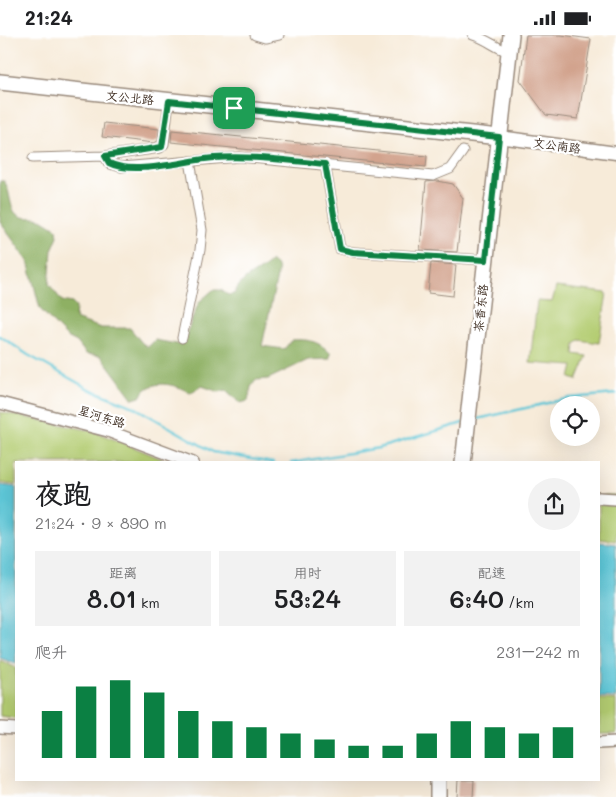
<!DOCTYPE html>
<html lang="zh">
<head>
<meta charset="utf-8">
<style>
	:root { --surface:#fff; --page:#f2f2f2; --text:#202124; --muted:#757577; --accent:#0b8043 }
	body { margin:0; font-family:Mali,"LXGW WenKai TC",sans-serif; background:var(--page); color:var(--text); height:100vh; display:flex; flex-direction:column; font-size:19px; white-space:nowrap }
	* { box-sizing:border-box; margin:0 }
	p { font-size:16px; color:var(--muted) }
	.icon { flex:none; width:28px; height:28px; fill:none; stroke:currentColor; stroke-width:2; stroke-linecap:round; stroke-linejoin:round }
	.map { position:relative; flex:1; overflow:hidden }
	.side { position:absolute; left:15px; top:426px; width:585px; height:320px; display:flex; flex-direction:column; background:var(--surface); border-radius:0px; box-shadow:0 5px 20px #0002 }
	.side>* { flex:none }
	.fabs { position:absolute; left:550px; top:361px; display:grid; gap:10px }
	.fabs a { display:grid; place-items:center; width:50px; height:50px; border-radius:50%; background:var(--surface); box-shadow:0 5px 20px #0002; font-size:25px }
	.pin { position:absolute; display:grid; place-items:center; width:42px; height:42px; color:#fff; margin:-21px; border-radius:10px; box-shadow:0 2px 8px #0006 }
	.round { display:grid; place-items:center; flex:none; width:52px; height:52px; border-radius:26px; background:var(--page) }
	.head { display:flex; align-items:center; justify-content:space-between; height:85px; padding:0 20px }
	h1 { font-size:28px; font-weight:600; line-height:38px }
	.stats { display:grid; grid-template-columns:repeat(3,1fr); gap:8px; height:85px; padding:5px 20px }
	.stats div { display:grid; align-content:center; border-radius:0px; background:var(--page); text-align:center }
	.stats b { font-size:25px; font-weight:600 }
	.stats small { font-size:14px; font-weight:400 }
	.stats p { font-size:14px }
	.chart { height:140px; padding:10px 20px }
	.chart p { display:flex; justify-content:space-between }
	.chart svg { width:100%; height:90px; margin-top:5px; stroke:var(--accent); stroke-width:6 }
	.status { display:flex; justify-content:space-between; align-items:center; height:35px; padding:0 25px; background:var(--surface); direction:ltr }
	.status svg { height:14px; fill:currentColor }
	.map>svg:first-child { display:block }
</style>
</head>
<body>
<div class="status"><b>21:24</b><svg viewBox="0 0 49 12"><path d="M0 12V9h3v3zM5 12V6h3v6zM10 12V3h3v9zM15 12V0h3v12zM26 1h20v11H26zM47 4h2v5h-2z"/></svg></div>
<div class="map">
<svg width="616" height="762" viewBox="0 0 616 762">
	<rect width="100%" height="100%" fill="#fff"/>
	<filter id="ink" filterUnits="userSpaceOnUse"><feTurbulence type="fractalNoise" baseFrequency=".02" numOctaves="2"/><feDisplacementMap in="SourceGraphic" scale="10" xChannelSelector="R" yChannelSelector="G"/><feConvolveMatrix kernelMatrix="1 2 1 2 8 2 1 2 1" color-interpolation-filters="sRGB"/></filter>
	<filter id="wash" filterUnits="userSpaceOnUse"><feTurbulence type="fractalNoise" baseFrequency=".0096" numOctaves="4" result="noise"/><feDisplacementMap in="SourceGraphic" scale="20" xChannelSelector="R" yChannelSelector="G"/><feGaussianBlur stdDeviation="1.12" result="paint"/><feColorMatrix in="noise" values="0 0 0 0 0 0 0 0 0 0 0 0 0 0 0 0 0 1.4 0 .05"/><feComposite in="paint" operator="in"/></filter>
	<g filter="url(#wash)">
		<rect width="100%" height="100%" fill="#f7ebd9"/>
		<!-- green -->
		<path fill="#b3cc71" stroke="#777b48" d="M556,252L607,258L599,308L579,305L575,309L574,319L587,321L577,345L570,343L573,331L530,328L537,266L552,267Z
			M0,377L93,396L170,427L16,428V450L0,448Z
			M599,461H616V506L599,504Z
			M0,625L16,633V683L0,681Z
			M599,664L616,665V699H599Z"/>
		<!-- forest -->
		<path fill="#8eb063" stroke="#646d40" d="M0,146H4C10,154 9,167 14,176C21,187 33,180 43,185C48,188 53,191 57,194L58,201L52,215L49,249L62,266L72,268L76,272L75,284L101,293H130L142,308L148,312L155,305L182,310L199,267L213,255H221L228,260L234,259C244,239 256,240 271,226L277,231L278,237L262,311L284,314L292,305C309,304 319,306 331,319L329,324L308,325L268,344L256,345L251,352L248,366L240,368L226,355L219,357L202,351L190,358C174,348 150,343 140,362L133,364L101,321L86,319L77,307L67,302L40,274L28,226L0,187Z"/>
		<!-- water -->
		<path fill="#5dc7d8" stroke="#4c787b" d="M0,450L16,452V629L0,623Z
			M599,507L616,509V663L599,662Z"/>
		<g fill="none" stroke-linecap="round" stroke-linejoin="round">
			<!-- stream -->
			<path stroke="#5dc7d8" stroke-width="2.5" d="M0,301L28,320L89,354L134,372L213,417L273,428
				M473,385L570,363L616,359
				M291,428L379,413L463,388"/>
		</g>
		<g id="blocks">
			<!-- building -->
			<path fill="#d2a38d" d="M526,0H561L591,4L578,84L546,80L520,45Z
				M104,88L159,94L158,106L154,108L102,102Z
				M172,95L427,121L426,132L171,107Z
				M438,146L453,149L463,163L457,217L420,215L426,147Z
				M431,228L456,230L453,261L428,258Z
				M458,745H474L473,762H457Z"/>
		</g>
	</g>
	<g filter="url(#ink)">
		<use href="#blocks" fill-opacity="0" stroke="#998a7c" stroke-width="1"/>
		<g fill="none" stroke-linecap="round" stroke-linejoin="round">
			<defs>
				<path id="minor" d="M255,0L265,3L279,0
					M473,0C487,4 496,13 509,17
					M105,121L109,129L121,132L240,122L433,141L450,134L463,116
					M33,123L105,121L160,113L164,109L169,66
					M325,129L340,214L353,217L486,225
					M182,303L200,215L202,195L190,126"/>
				<path id="tertiary" d="M0,368L108,396L193,428
					M599,463L616,464
					M0,693L16,694
					M599,708L616,707"/>
				<path id="secondary" d="M499,102L616,118"/>
				<path id="primary" d="M0,47L499,102
					M463,428L511,0
					M438,762V745"/>
			</defs>
			<!-- minor casing -->
			<use href="#minor" stroke="#998a7c" stroke-width="11"/>
			<!-- tertiary casing -->
			<use href="#tertiary" stroke="#998a7c" stroke-width="14"/>
			<!-- secondary casing -->
			<use href="#secondary" stroke="#998a7c" stroke-width="15"/>
			<!-- primary casing -->
			<use href="#primary" stroke="#998a7c" stroke-width="18"/>
			<!-- minor -->
			<use href="#minor" stroke="#fff" stroke-width="9"/>
			<!-- tertiary -->
			<use href="#tertiary" stroke="#fff" stroke-width="11"/>
			<!-- secondary -->
			<use href="#secondary" stroke="#fff" stroke-width="12"/>
			<!-- primary -->
			<use href="#primary" stroke="#fff" stroke-width="15"/>
		</g>
	</g>
	<g fill="none" stroke-linecap="round" stroke-linejoin="round" filter="url(#ink)">
		<defs>
			<path id="route" d="M169,66L499,102L486,225L353,217L340,214L325,129C288,126 251,120 214,123C186,125 134,141 109,128L105,121L162,112Z"/>
		</defs>
		<!-- route casing -->
		<use href="#route" stroke="#fff" stroke-width="10"/>
		<!-- route -->
		<use href="#route" stroke="#0b8043" stroke-width="6"/>
	</g>
	<g text-anchor="middle" dominant-baseline="central" stroke-width="4.5" stroke-linejoin="round" paint-order="stroke">
		<!-- street labels -->
		<g font-size="12" fill="#3b2a1e" stroke="#fff">
			<text transform="translate(130 62) rotate(6)">文公北路</text>
			<text transform="translate(557 110) rotate(8)">文公南路</text>
			<text transform="translate(480 273) rotate(-84)">茶香东路</text>
			<text transform="translate(102 381) rotate(17)">星河东路</text>
		</g>
	</g>
</svg>
<div class="fabs">
<a><svg class="icon" aria-label="locate" viewBox="0 0 24 24"><circle cx="12" cy="12" r="6"/><path d="M12 2v4M12 18v4M2 12h4M18 12h4"/></svg></a>
</div>
<div class="pin" style="left:234px;top:73px;background:#1e9e55"><svg class="icon" aria-label="arrive" viewBox="0 0 24 24"><path d="M6 21V4h12l-3 4 3 4H6"/></svg></div>
<section class="side">
<div class="head"><div><h1>夜跑</h1><p>21:24 · 9 × 890 m</p></div><a class="round"><svg class="icon" aria-label="share" viewBox="0 0 24 24"><path d="M12 15V3M7 8l5-5 5 5M5 13v7h14v-7"/></svg></a></div>
<div class="stats">
<div><p>距离</p><b>8.01<small> km</small></b></div>
<div><p>用时</p><b>53:24</b></div>
<div><p>配速</p><b>6:40<small> /km</small></b></div>
</div>
<div class="chart"><p><span>爬升</span>231–242 m</p>
<svg viewBox="0 0 160 44" preserveAspectRatio="none"><path d="M5 44V21M15 44V9M25 44V6M35 44V12M45 44V21M55 44V26M65 44V29M75 44V32M85 44V35M95 44V38M105 44V38M115 44V32M125 44V26M135 44V29M145 44V32M155 44V29"/></svg>
</div>
</section>
</div>
</body>
</html>
